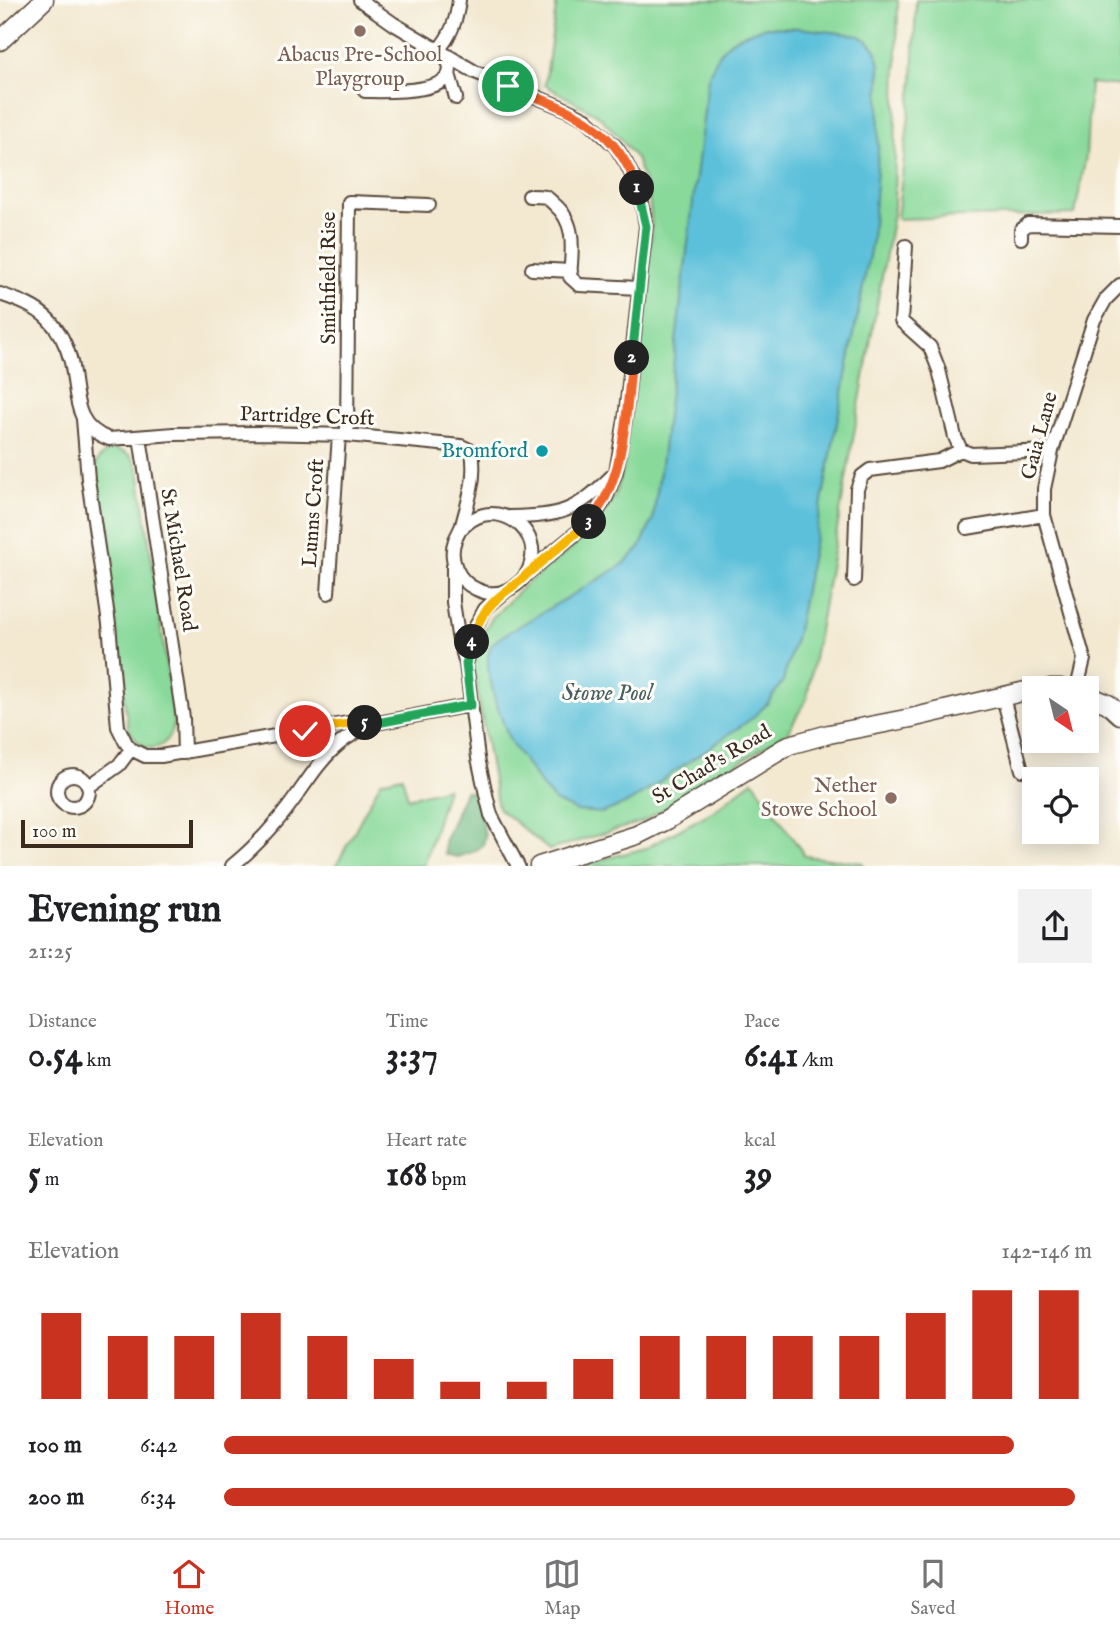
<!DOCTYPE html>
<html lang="en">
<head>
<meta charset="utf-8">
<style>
	:root { --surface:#fff; --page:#f2f2f2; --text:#202124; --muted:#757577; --line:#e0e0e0; --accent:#c8321e }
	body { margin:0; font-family:"IM FELL English",serif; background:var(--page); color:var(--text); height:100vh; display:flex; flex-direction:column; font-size:26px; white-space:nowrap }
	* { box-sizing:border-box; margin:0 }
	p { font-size:23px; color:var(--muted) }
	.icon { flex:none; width:38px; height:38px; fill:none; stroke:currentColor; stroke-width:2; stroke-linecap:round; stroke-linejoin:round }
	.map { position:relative; height:866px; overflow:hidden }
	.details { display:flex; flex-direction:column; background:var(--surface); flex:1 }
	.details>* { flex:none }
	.needle { width:46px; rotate:145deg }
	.fabs { position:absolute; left:1022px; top:676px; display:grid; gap:14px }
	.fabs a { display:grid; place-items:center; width:77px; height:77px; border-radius:0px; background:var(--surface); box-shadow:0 4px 18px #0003; font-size:35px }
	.scale { position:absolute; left:21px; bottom:18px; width:172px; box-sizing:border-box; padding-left:7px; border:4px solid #3b2a1e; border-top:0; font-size:19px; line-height:24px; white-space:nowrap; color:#3b2a1e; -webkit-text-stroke:5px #fdfcf7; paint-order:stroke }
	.pin { position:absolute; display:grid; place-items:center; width:60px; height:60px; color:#fff; margin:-30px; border:4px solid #fff; border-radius:50%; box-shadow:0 2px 7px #0007 }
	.km { position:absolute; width:35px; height:35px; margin:-18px; border-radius:50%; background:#222; color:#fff; font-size:19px; line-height:35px; text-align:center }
	.round { display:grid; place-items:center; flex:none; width:74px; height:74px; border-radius:0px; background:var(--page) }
	.headline { display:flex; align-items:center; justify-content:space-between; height:119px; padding:0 28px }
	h1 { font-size:38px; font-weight:700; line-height:52px }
	.stats { display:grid; grid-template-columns:repeat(3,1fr); gap:10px; height:119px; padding:7px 28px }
	.stats div { display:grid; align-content:center }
	.stats b { font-size:35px; font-weight:700 }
	.stats small { font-size:19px; font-weight:400 }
	.stats p { font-size:19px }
	.chart { height:196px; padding:14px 28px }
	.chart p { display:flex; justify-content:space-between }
	.chart svg { width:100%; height:126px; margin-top:7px; stroke:var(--accent); stroke-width:6 }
	ul { padding:0 28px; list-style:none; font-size:23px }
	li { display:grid; grid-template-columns:112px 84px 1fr; align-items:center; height:52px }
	li i { height:18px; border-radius:9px; background:var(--accent) }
	.tab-bar { display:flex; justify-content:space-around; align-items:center; height:98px; border-top:2px solid var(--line); background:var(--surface); font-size:19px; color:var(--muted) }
	.tab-bar a { display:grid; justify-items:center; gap:4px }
	.tab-bar .current { color:var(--accent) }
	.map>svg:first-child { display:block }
</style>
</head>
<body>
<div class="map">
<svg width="1120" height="866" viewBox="0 0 1120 866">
	<rect width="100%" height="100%" fill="#fdfcf7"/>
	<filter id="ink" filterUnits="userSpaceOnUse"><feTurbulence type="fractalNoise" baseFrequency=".0143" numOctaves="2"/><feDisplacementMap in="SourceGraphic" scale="14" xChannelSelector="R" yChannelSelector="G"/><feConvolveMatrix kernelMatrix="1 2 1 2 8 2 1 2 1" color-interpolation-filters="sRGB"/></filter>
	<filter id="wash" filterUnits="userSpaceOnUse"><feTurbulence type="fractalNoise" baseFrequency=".00686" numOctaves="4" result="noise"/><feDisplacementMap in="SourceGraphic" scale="28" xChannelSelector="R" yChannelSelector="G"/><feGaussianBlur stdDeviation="1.57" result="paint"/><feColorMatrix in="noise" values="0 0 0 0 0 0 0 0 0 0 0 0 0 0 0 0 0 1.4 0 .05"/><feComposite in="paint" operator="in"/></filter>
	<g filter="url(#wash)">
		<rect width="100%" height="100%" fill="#f3e8d0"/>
		<!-- green -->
		<path fill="#88d99a" stroke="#62825c" stroke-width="2" d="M557,0H898L894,209L807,698L788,732L642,822L549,850L498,808L472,663L477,642L492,618L527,583L569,551L595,527L615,495L624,465L629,409L652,231L649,195L636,159L620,138L599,116L545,85Z
			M916,0H1120V86L1090,83L1086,156L1075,214L897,219L913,80Z
			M112,449C129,452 132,455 139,470L174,719C171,753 142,758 128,727L93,479C95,462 97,457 112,449Z
			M402,776L408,798L447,788L424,866H336L381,781Z
			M753,780L805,856L863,863V866H577L646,848L712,812Z"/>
		<!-- forest -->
		<path fill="#6eb982" stroke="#547250" stroke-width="2" d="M465,791L472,792L477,798L485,836L483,845L475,851L457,857L445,854L444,842Z"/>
		<!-- water -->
		<path fill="#5cc0da" stroke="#4c757c" stroke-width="2" d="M766,27L799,28L857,35L868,41L876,50L880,65L878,154L872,240L797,632L783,681L767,704L751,719L630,802L602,813L577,811L556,802L544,789L510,741L495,701L488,669V656L491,646L499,638L621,566L640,548L653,519L662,457L708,78C721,43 731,37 766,27Z"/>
	</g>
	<g filter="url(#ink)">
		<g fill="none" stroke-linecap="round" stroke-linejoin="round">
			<defs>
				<path id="street" d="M360,0L394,24L475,72L561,107L586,119L616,147L626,163L634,179L641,197L646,226L625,420L616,472L606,498L592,520L529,572
					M438,50C451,36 457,19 459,0
					M449,74L456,98
					M365,91C381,91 459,95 449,64C448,61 445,58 443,54
					M529,196C534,196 541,196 546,197C549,199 552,202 554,204C577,223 572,250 570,277L579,285L639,288
					M1021,238V230L1028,224L1120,226
					M906,246L901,321L930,347L939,370L955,437L961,450L971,454L1052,451
					M532,269L571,271
					M0,294C17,300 35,306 48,319C59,330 67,346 71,362C78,394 72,425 109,439L174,434L258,433L347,435L461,446L472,451C474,464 474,476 471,489C469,501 465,513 462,525C460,531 457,535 455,540C448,559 458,581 476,589C486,594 497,595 507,590C519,585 528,575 531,563C539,534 511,509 483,515C474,517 467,523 461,529
					M83,419L88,479L109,624L118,727L126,743L131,749L145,756H161L360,721L372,724L471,705
					M347,435L349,202L429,205
					M140,437L183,718L184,753
					M510,517C562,516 575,512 613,475
					M967,528L1044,515
					M453,566V602L458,635L466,664L478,758L487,799L491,815L518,866
					M854,580L857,489L862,476L870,470L939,461L961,450
					M328,593L339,435
					M467,661L476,626L485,609L506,591
					M1077,688L1084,659L1044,515V489L1052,451L1094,320L1106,299L1120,285
					M1003,697L1022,770
					M305,731L325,758
					M57 791a16 16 0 1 1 32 0a16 16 0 1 1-32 0Z
					M88,787L119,765L131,749
					M232,866C249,852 264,837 278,820C300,795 314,765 339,744C349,735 361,730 372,724"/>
				<path id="secondary" d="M0,41L44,0
					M1050,688H1061
					M1087,695L1108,704L1120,715
					M539,866L637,835L667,820L789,745L829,734L911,718L1034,689"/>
			</defs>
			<!-- street casing -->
			<use href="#street" stroke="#574639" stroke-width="16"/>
			<!-- secondary casing -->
			<use href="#secondary" stroke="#574639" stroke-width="21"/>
			<!-- street -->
			<use href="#street" stroke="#fff" stroke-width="12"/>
			<!-- secondary -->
			<use href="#secondary" stroke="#fff" stroke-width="18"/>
		</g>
	</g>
	<g fill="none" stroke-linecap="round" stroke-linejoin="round" filter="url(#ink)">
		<defs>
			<path id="split-1" d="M508,86C566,109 615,122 637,188"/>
			<path id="split-2" d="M632,358L646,226L637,188"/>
			<path id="split-3" d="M589,522C626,480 626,411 632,358"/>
			<path id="split-4" d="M472,642C477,620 487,606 505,592C513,586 520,582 527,574L589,522"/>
			<path id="split-5" d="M365,723L372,724L471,705L466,664L472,642"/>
			<path id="split-6" d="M305,731L360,722L365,723"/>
		</defs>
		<!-- split-1 casing -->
		<use href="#split-1" stroke="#fff" stroke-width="14"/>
		<!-- split-2 casing -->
		<use href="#split-2" stroke="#fff" stroke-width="14"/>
		<!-- split-3 casing -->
		<use href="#split-3" stroke="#fff" stroke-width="14"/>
		<!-- split-4 casing -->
		<use href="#split-4" stroke="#fff" stroke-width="14"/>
		<!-- split-5 casing -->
		<use href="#split-5" stroke="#fff" stroke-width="14"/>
		<!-- split-6 casing -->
		<use href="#split-6" stroke="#fff" stroke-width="14"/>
		<!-- split-1 -->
		<use href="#split-1" stroke="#f0652b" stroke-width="9"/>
		<!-- split-2 -->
		<use href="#split-2" stroke="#22a559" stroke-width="9"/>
		<!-- split-3 -->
		<use href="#split-3" stroke="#f0652b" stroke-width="9"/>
		<!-- split-4 -->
		<use href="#split-4" stroke="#f5b400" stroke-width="9"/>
		<!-- split-5 -->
		<use href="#split-5" stroke="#22a559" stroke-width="9"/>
		<!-- split-6 -->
		<use href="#split-6" stroke="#f5b400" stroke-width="9"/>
	</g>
	<!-- markers -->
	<g fill="#8d6e63" stroke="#fdfcf7" stroke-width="2.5">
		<circle cx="360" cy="31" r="7"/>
		<circle cx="891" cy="798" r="7"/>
	</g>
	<circle fill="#0f9aa8" stroke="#fdfcf7" stroke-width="2.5" cx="542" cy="451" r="7"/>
	<g text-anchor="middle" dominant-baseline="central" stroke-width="6" stroke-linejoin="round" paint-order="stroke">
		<!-- education labels -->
		<g font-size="21" fill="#785e54" stroke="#fdfcf7">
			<text x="360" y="55">Abacus Pre-School<tspan x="360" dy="24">Playgroup</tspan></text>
			<text x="877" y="786" text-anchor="end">Nether<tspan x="877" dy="24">Stowe School</tspan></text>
		</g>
		<!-- street labels -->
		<g font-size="21" fill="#3b2a1e" stroke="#fdfcf7">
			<text transform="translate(329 278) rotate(-90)">Smithfield Rise</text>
			<text transform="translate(307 417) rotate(2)">Partridge Croft</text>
			<text transform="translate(1040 436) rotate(-75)">Gaia Lane</text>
			<text transform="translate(314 513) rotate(-86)">Lunns Croft</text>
			<text transform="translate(178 560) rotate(81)">St Michael Road</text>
			<text transform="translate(712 765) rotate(-31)">St Chad's Road</text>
		</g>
		<!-- culture labels -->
		<g font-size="21" fill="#0d838f" stroke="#fdfcf7" text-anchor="end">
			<text x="528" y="451">Bromford</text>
		</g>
		<!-- water labels -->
		<g font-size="23" font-style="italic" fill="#475e60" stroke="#fdfcf7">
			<text x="607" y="693">Stowe Pool</text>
		</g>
	</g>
</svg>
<div class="fabs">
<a><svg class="needle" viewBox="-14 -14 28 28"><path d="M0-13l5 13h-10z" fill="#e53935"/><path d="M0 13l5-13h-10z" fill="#757577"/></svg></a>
<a><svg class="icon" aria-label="locate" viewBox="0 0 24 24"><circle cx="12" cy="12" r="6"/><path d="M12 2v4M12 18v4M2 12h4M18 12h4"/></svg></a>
</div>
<div class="scale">100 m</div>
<div class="pin" style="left:508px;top:86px;background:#1e9e55"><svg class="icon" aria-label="arrive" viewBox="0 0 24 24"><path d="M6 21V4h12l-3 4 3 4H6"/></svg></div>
<div class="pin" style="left:305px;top:731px;background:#d93025"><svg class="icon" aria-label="check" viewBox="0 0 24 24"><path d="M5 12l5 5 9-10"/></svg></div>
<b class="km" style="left:637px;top:188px">1</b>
<b class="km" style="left:632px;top:358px">2</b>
<b class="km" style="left:589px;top:522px">3</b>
<b class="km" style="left:472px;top:642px">4</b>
<b class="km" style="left:365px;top:723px">5</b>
</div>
<section class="details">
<div class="headline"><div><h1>Evening run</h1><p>21:25</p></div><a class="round"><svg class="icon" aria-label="share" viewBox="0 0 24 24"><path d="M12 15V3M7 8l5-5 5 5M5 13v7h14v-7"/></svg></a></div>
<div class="stats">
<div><p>Distance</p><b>0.54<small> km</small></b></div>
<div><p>Time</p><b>3:37</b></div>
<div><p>Pace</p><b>6:41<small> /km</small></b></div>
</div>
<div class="stats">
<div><p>Elevation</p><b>5<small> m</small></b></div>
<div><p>Heart rate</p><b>168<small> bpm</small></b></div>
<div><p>kcal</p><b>39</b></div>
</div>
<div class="chart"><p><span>Elevation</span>142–146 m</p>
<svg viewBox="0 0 160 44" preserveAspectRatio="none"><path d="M5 44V14M15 44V22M25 44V22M35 44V14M45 44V22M55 44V30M65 44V38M75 44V38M85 44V30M95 44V22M105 44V22M115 44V22M125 44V22M135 44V14M145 44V6M155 44V6"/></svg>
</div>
<ul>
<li><b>100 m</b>6:42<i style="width:91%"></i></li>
<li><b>200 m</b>6:34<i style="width:98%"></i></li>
</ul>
</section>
<nav class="tab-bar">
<a class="current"><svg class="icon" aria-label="home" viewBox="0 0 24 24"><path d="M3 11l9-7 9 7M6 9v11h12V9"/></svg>Home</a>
<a><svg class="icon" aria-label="map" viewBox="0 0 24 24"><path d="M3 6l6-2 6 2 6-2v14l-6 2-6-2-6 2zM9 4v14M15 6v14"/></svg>Map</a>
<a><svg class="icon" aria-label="saved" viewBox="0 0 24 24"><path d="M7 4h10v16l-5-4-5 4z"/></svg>Saved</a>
</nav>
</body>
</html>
